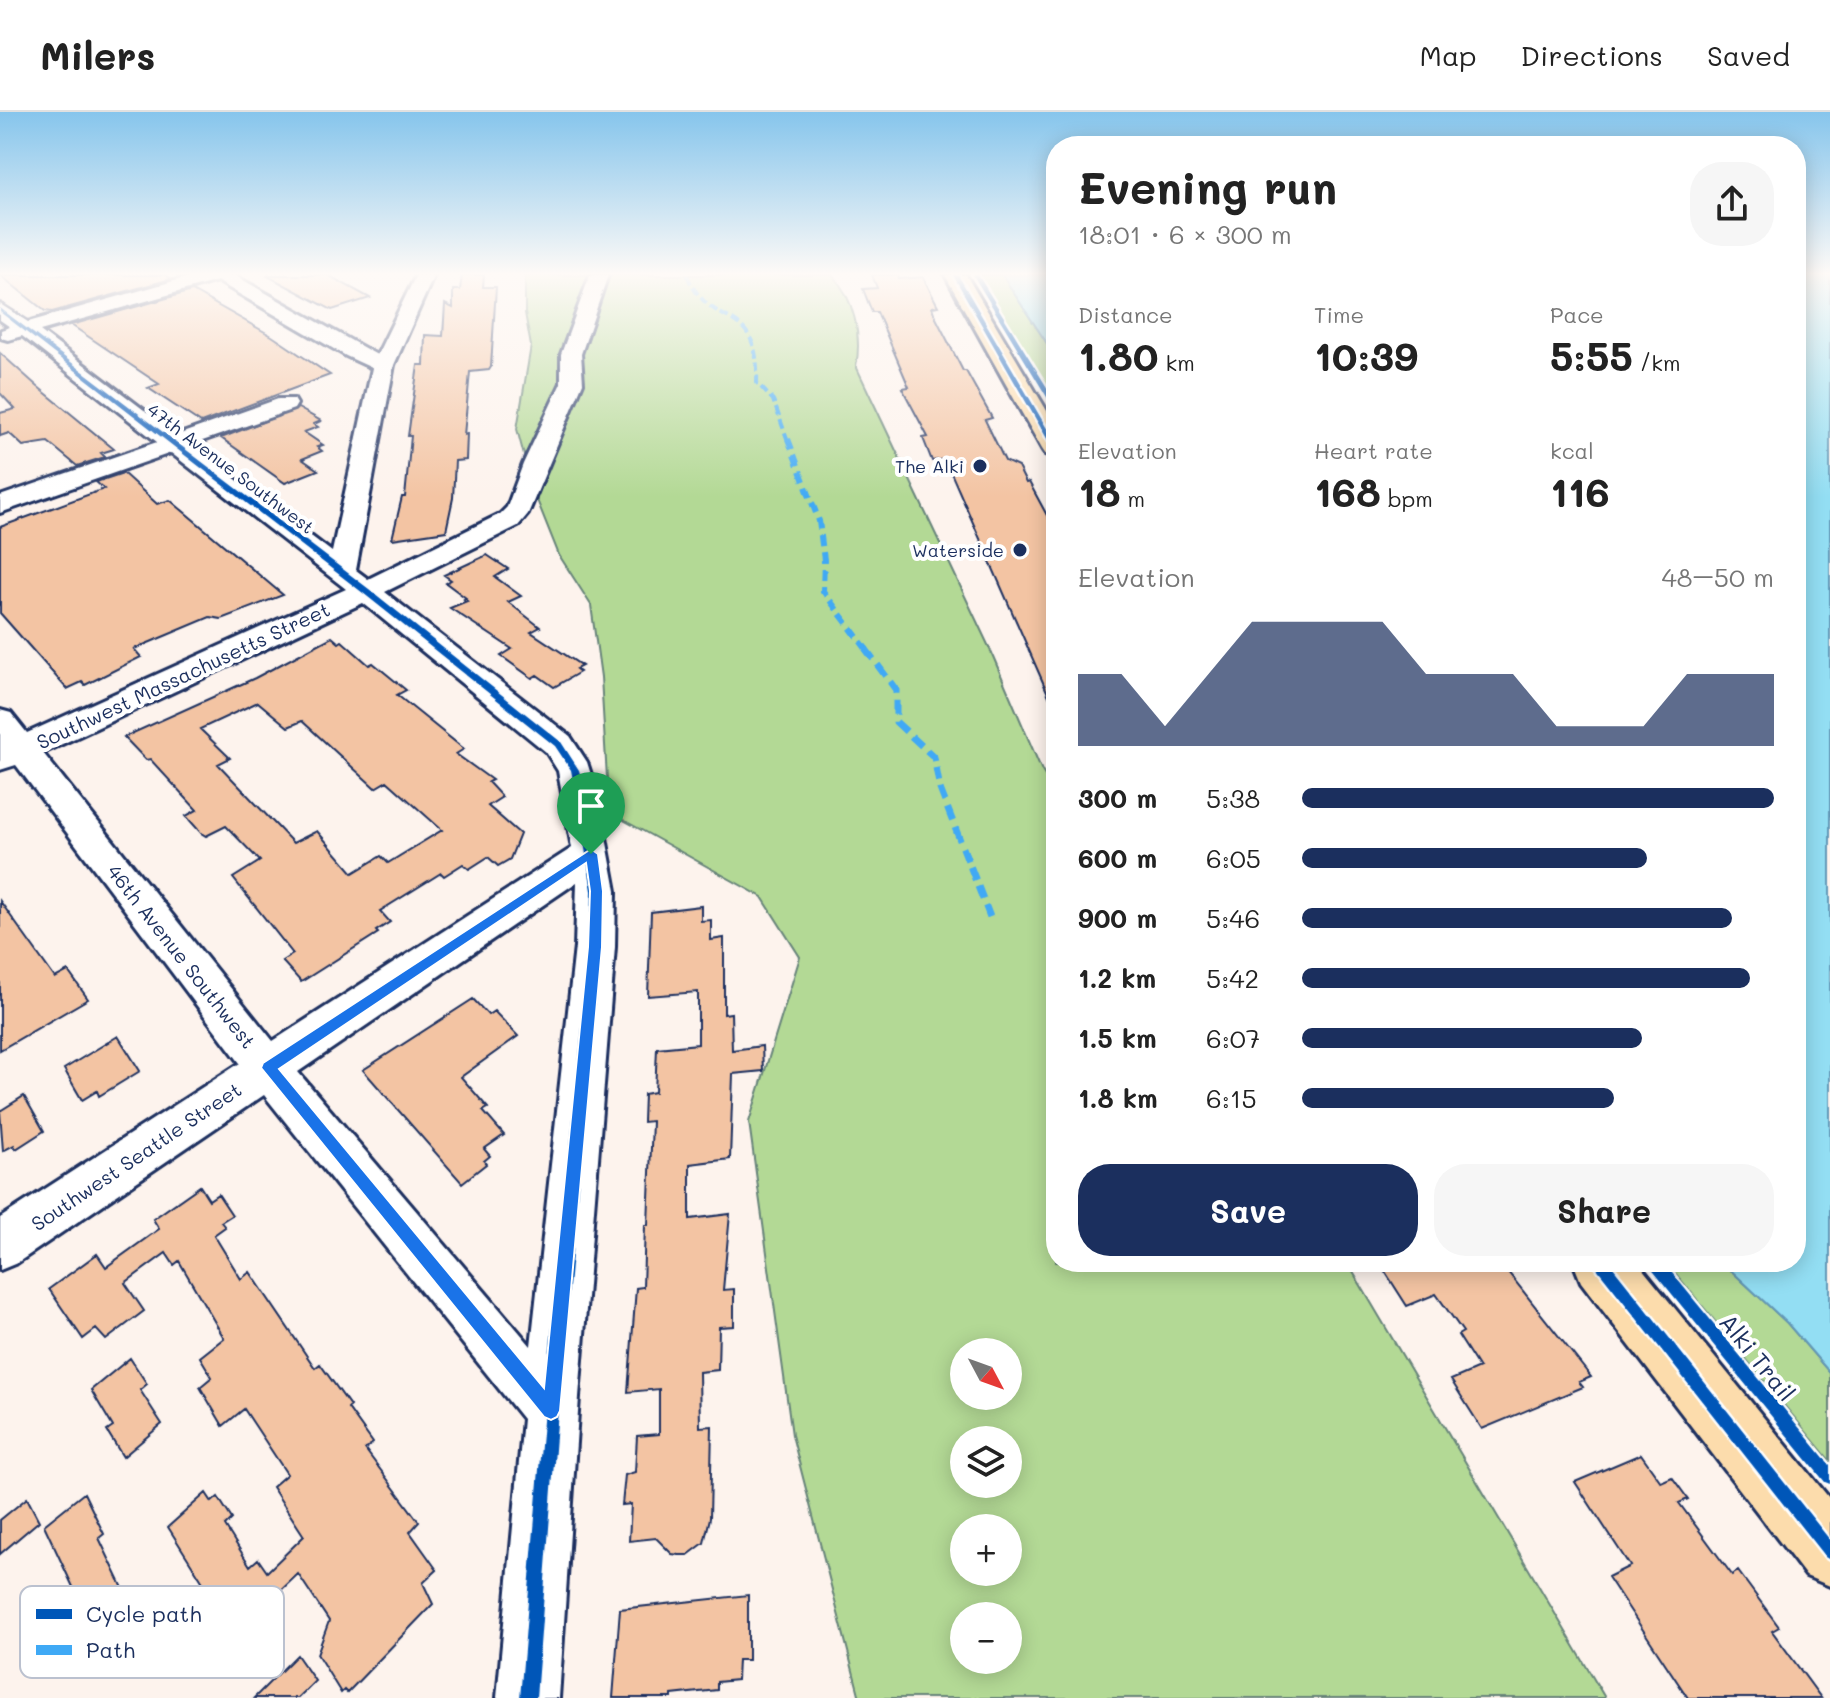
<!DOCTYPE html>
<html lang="en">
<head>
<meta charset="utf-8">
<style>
	:root { --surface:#fff; --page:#f6f6f6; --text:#222; --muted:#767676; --line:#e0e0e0; --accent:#1b2f5e }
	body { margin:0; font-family:Mali,sans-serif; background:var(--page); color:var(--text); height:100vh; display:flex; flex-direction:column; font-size:30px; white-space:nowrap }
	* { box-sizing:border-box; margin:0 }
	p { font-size:26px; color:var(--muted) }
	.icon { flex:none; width:44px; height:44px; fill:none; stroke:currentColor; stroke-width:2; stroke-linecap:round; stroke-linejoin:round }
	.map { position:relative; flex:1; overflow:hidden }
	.side { position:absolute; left:1046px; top:24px; width:760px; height:1136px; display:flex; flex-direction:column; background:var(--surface); border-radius:32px; box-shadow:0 4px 20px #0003 }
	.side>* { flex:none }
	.needle { width:52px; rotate:131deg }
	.controls { position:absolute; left:950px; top:1226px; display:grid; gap:16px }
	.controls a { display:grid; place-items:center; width:72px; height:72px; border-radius:50%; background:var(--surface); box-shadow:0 4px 20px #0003; font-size:40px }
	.pin { position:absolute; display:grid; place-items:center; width:68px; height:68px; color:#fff; margin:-82px -34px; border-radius:50% 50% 50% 0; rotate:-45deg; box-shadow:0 0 8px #0007 }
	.pin .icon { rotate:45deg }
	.round { display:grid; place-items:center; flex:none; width:84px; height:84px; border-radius:32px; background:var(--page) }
	.overview { display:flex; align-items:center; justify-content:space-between; height:136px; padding:0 32px }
	h1 { font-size:44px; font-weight:800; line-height:60px }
	.metrics { display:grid; grid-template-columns:repeat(3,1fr); gap:12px; height:136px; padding:8px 32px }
	.metrics div { display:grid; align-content:center }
	.metrics b { font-size:40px; font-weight:800 }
	.metrics small { font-size:22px; font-weight:400 }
	.metrics p { font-size:22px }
	.chart { height:224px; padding:16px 32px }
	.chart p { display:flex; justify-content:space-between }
	.chart svg { width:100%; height:144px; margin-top:8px; fill:var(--accent); opacity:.7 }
	.button { display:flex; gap:16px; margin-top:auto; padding:16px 32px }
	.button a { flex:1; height:92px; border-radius:32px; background:var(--accent); color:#fff; font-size:32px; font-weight:800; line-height:92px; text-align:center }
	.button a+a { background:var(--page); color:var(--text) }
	ul { padding:0 32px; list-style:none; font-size:26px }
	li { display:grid; grid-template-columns:128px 96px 1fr; align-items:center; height:60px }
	li i { height:20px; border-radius:10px; background:var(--accent) }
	header { display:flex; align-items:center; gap:48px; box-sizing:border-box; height:112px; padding:0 40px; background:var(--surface); border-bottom:2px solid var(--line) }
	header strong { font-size:38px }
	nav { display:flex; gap:44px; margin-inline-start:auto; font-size:28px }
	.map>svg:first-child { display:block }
</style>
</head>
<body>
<header>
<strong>Milers</strong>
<nav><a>Map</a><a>Directions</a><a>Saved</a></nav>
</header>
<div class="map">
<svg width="1830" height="1586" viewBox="0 0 1830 1586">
	<rect width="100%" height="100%" fill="#fdf3ed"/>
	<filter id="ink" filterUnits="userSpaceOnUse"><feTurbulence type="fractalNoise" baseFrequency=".0125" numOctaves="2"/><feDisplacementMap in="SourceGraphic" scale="16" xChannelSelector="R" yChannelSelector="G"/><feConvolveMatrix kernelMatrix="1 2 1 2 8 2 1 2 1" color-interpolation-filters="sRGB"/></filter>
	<g filter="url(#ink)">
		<!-- green -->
		<path fill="#b3d995" stroke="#67847a" stroke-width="2" fill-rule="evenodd" d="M525,163H832C854,186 862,224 856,254L989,535L1042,659L1056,681V1150H1347L1605,1586H860L792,1323L749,1010L800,845L762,785L609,700L601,565L591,493L559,443L533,378L517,317L531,234L525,201ZM964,1240H1008V1284H964ZM964,1328H1008V1372H964ZM964,1416H1008V1460H964ZM964,1504H1008V1548H964Z
			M978,163H1002L1056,245V288Z
			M1666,1150H1722L1787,1211L1830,1261V1349Z"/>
		<!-- water -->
		<path fill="#93def3" stroke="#6398b7" stroke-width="2" d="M1002,163H1056V245Z
			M1796,163H1830V1261L1787,1211L1722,1150H1796Z"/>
		<!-- building -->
		<path fill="#f3c4a3" stroke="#1b2f5e" stroke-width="2" fill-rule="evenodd" d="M0,163H165L171,167L52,200L45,199Z
			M266,163H328L370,186L332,198Z
			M462,163H484L483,175H496L491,255L489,258L470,260L464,323L467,322L466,348L455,349L453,386L446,419L392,427L402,385H405L411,324H408L418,253H424L425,223L443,224L445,192L453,196V178H460Z
			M872,163H898L899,167L923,165L938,194L932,195L935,204L963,259H966L992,306L985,308L1005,349L1018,355L1026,371L1029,370L1056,420V600L945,347L932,349L923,326L928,325L902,276L909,275L877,200H872L863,177L877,176Z
			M192,179L272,224L330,263L201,311L148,276L159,272L71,213Z
			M0,241L37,274L114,337L101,341L105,345L77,354L48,330L23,334L9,321L0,324V301L15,297L0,281Z
			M298,296L321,309L314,312L318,315L304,320L323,333L317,335L322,339L302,347L318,358L285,371L221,326Z
			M123,361L157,392L170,388L283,483L221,507L210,505L134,537L141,545L85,573L82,570L67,577L0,501V415L104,377L96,370Z
			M487,443L508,457L495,465L521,484L508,490L540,515L531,520L582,554L576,557L580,560L554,575L537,563L532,566L501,544L512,537L450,496L467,489L464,487L466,486L446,471L451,468L444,463Z
			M332,525L339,531L342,529L369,553L373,551L406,578L397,583L464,637L456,642L492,668L488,670L502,685L488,694L520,722L510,747L498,754L488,745L469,757L463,752L444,764L441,761L380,799L390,810L376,819L378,821L301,870L282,849L293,842L233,766L260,749L226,714L206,724L201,721L186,704L197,698L150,647L146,648L124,625L255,566ZM258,590L288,615L302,609L375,676L387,669L442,718L388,751L381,744L353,761L317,719L293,731L218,652L230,646L200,617Z
			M0,789L55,866L68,859L88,887L0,938Z
			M701,794V809L711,808V828L724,826V902L731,901L732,938L762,934L763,959L733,962L730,1047L690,1052V1107L730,1102L723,1178L734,1177V1214L719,1215L718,1258L699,1260L700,1315L712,1314L710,1406L704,1431L688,1443H679L672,1442L656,1426L629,1429L631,1392L622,1393L625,1363L635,1360L637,1324L659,1322V1277L628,1280L636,1176L643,1175L645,1113H648L652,1009L643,1010L644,982L655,980L657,936L698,932V880L648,884L651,800Z
			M473,887L488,903L494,899L518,924L461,965L488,996L483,999L504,1023L484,1037L490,1044L484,1049L486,1052L462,1071L363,958Z
			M118,924L140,959L99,984L97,979L82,988L64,957Z
			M24,984L44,1019L16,1037L14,1033L3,1039L0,999Z
			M200,1074L209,1088L218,1082L232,1103L221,1110L225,1115L214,1123L241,1167L250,1160L315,1256L320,1252L350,1294L348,1296L373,1331L365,1337L419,1410L410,1420L437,1458L423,1471L433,1492L347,1581L344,1578L341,1581L317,1542L329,1509L298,1462L232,1525L212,1490L214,1488L168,1415L206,1381L212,1390L218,1385L232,1407L225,1414L250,1454L258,1447L267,1460L304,1424L272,1375L287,1362L244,1297L223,1314L200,1275L212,1265L200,1245L224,1226L179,1149L174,1153L166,1141L125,1171L144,1199L106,1228L96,1217L83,1227L49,1177L97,1142L106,1155L159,1117L153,1107Z
			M1379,1150H1500L1591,1265L1579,1270L1583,1275L1482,1317L1451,1268L1479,1256L1458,1223L1463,1220L1436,1182L1407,1194Z
			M130,1246L147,1272L140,1278L162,1312L123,1345L107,1319L113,1315L91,1278Z
			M1641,1342L1661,1370L1672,1365L1688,1387L1679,1391L1732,1463L1738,1459L1779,1515L1772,1519L1821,1586H1688L1608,1465L1630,1454L1575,1370Z
			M84,1381L104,1422L99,1426L133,1497L82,1541L65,1505L81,1492L44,1413Z
			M27,1386L39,1409L0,1442V1408Z
			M748,1483V1548H738L737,1568L717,1570V1578L672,1583V1586H613L620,1497Z
			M297,1543L315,1569L298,1586H254Z"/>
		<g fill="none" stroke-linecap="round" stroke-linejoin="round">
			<defs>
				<path id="minor" d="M195,163H234L377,243L416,163H434L394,253L356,458L368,467L500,402L507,395L523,352L561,271V242L590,163H608L581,242L583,271L528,402L518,414L385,480L570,624L587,650L599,688L616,779L615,835L579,1285L559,1586H497L523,1307L264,983L17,1151L0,1158V1106L240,951L16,653L0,658V598L11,601L27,621L346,477L171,341L0,401V384L157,330L22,224L8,228L1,226V218L10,215L0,208V192L28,210ZM217,169L346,244L372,256L332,440L191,333L294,297L297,292L294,287H278L177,323L40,219ZM363,491L546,640L558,659L572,736L273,929L43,641ZM577,770L575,835L531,1234L298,960Z"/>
				<path id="major" d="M945,163H966L1056,314V345L1046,343L1042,337Z
					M1573,1150H1637L1830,1387V1474L1806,1464L1581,1170Z"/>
			</defs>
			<!-- minor casing -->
			<use href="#minor" stroke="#1b2f5e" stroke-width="6"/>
			<!-- major casing -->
			<use href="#major" stroke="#1b2f5e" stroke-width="6"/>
			<!-- minor -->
			<use href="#minor" fill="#fff" fill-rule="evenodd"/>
			<!-- major -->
			<use href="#major" fill="#fcdcac" fill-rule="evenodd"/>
			<!-- quiet-far2 -->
			<path stroke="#3fa9f5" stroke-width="4" stroke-dasharray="9 4" stroke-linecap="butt" d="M687,163C712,223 760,187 757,271L773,288L788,329"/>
			<!-- quiet-far1 -->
			<path stroke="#3fa9f5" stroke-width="6" stroke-dasharray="11 6" stroke-linecap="butt" d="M788,327L819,409L824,448L823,479L867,538"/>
			<!-- quiet -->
			<path stroke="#3fa9f5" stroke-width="7" stroke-dasharray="14 7" stroke-linecap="butt" d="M865,536L896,578V610L934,645L940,677L990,805"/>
			<defs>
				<path id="cycleway" d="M953,163H958L1056,332V339L1053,337Z
					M973,163H978L1056,290V297L1053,295Z
					M0,196L369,477L561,630L579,658L587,688L602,779L600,835L559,1285L536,1586H520L545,1285L590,835L592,779L577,688L571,658L555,634L363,481L0,200Z
					M1595,1150H1609L1830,1428V1448L1825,1445L1596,1155Z
					M1649,1150H1663L1830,1353V1372L1825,1370L1650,1155Z"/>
			</defs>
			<!-- cycleway casing -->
			<use href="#cycleway" stroke="#fff" stroke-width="5"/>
			<!-- cycleway -->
			<use href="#cycleway" fill="#0057b8" fill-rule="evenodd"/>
		</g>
	</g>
	<!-- sky -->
	<linearGradient id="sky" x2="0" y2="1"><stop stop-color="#86c5ec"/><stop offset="0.42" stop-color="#fefaf7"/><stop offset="1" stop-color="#fefaf7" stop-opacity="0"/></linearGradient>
	<rect width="1830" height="385" fill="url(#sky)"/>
	<!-- route -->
	<path fill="#1a73e8" stroke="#fff" stroke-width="2" fill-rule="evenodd" d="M591,737L598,742L603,779L602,835L560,1299L557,1305L551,1308L544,1305L261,956L263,951ZM586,751L590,779L588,835L544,1276L279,957Z"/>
	<!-- markers -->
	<g fill="#1b2f5e" stroke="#fff" stroke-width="3">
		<circle cx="980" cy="354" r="8"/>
		<circle cx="1020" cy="438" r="8"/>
	</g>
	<g text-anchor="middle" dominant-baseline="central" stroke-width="8" stroke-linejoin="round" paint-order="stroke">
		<!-- far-poi labels -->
		<g font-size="18" fill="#1b2f5e" stroke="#fff" text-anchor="end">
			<text x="964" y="354">The Alki</text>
			<text x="1004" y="438">Waterside</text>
		</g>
		<!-- far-street labels -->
		<g font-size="18" fill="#1b2f5e" stroke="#fff">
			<text transform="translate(231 356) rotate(37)">47th Avenue Southwest</text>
		</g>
		<!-- street labels -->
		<g font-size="20" fill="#1b2f5e" stroke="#fff">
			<text transform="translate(183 563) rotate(-25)">Southwest Massachusetts Street</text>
			<text transform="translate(182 844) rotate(52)">46th Avenue Southwest</text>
			<text transform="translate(136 1044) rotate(-34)">Southwest Seattle Street</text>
		</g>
		<!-- near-street labels -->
		<g font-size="24" fill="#1b2f5e" stroke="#fff">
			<text transform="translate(1758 1245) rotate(51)">Alki Trail</text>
		</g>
	</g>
	<!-- legend -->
	<rect x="20" y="1474" width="264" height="92" rx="12" fill="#fff" stroke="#bbc1cf" stroke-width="2"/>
	<rect x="36" y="1497" width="36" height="10" fill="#0057b8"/>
	<rect x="36" y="1533" width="36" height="10" fill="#3fa9f5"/>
	<g font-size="22" fill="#1b2f5e">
		<text x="86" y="1510">Cycle path</text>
		<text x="86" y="1546">Path</text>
	</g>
</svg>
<div class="controls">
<a><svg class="needle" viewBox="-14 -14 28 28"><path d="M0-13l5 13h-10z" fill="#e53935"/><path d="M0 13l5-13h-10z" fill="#767676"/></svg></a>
<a><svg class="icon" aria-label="layers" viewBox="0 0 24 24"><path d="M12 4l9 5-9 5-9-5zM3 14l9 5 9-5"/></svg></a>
<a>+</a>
<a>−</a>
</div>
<div class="pin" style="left:591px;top:742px;background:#1e9e55"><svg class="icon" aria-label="arrive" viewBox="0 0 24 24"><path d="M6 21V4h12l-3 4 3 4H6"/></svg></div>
<section class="side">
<div class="overview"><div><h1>Evening run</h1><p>18:01 · 6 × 300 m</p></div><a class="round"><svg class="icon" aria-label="share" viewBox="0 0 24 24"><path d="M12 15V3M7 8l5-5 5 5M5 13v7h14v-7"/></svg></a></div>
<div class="metrics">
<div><p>Distance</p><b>1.80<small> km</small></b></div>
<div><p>Time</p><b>10:39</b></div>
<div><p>Pace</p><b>5:55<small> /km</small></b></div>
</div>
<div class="metrics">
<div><p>Elevation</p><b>18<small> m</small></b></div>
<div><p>Heart rate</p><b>168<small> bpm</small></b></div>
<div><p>kcal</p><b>116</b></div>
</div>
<div class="chart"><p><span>Elevation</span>48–50 m</p>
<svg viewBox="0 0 160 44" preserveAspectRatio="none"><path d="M0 44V22L10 22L20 38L30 22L40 6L50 6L60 6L70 6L80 22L90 22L100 22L110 38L120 38L130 38L140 22L150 22L160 22V44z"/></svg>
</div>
<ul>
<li><b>300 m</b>5:38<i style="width:100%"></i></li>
<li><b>600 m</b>6:05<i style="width:73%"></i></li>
<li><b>900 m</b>5:46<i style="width:91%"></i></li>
<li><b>1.2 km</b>5:42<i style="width:95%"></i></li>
<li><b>1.5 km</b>6:07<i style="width:72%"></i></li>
<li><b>1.8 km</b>6:15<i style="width:66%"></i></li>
</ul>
<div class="button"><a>Save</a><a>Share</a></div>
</section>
</div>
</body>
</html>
